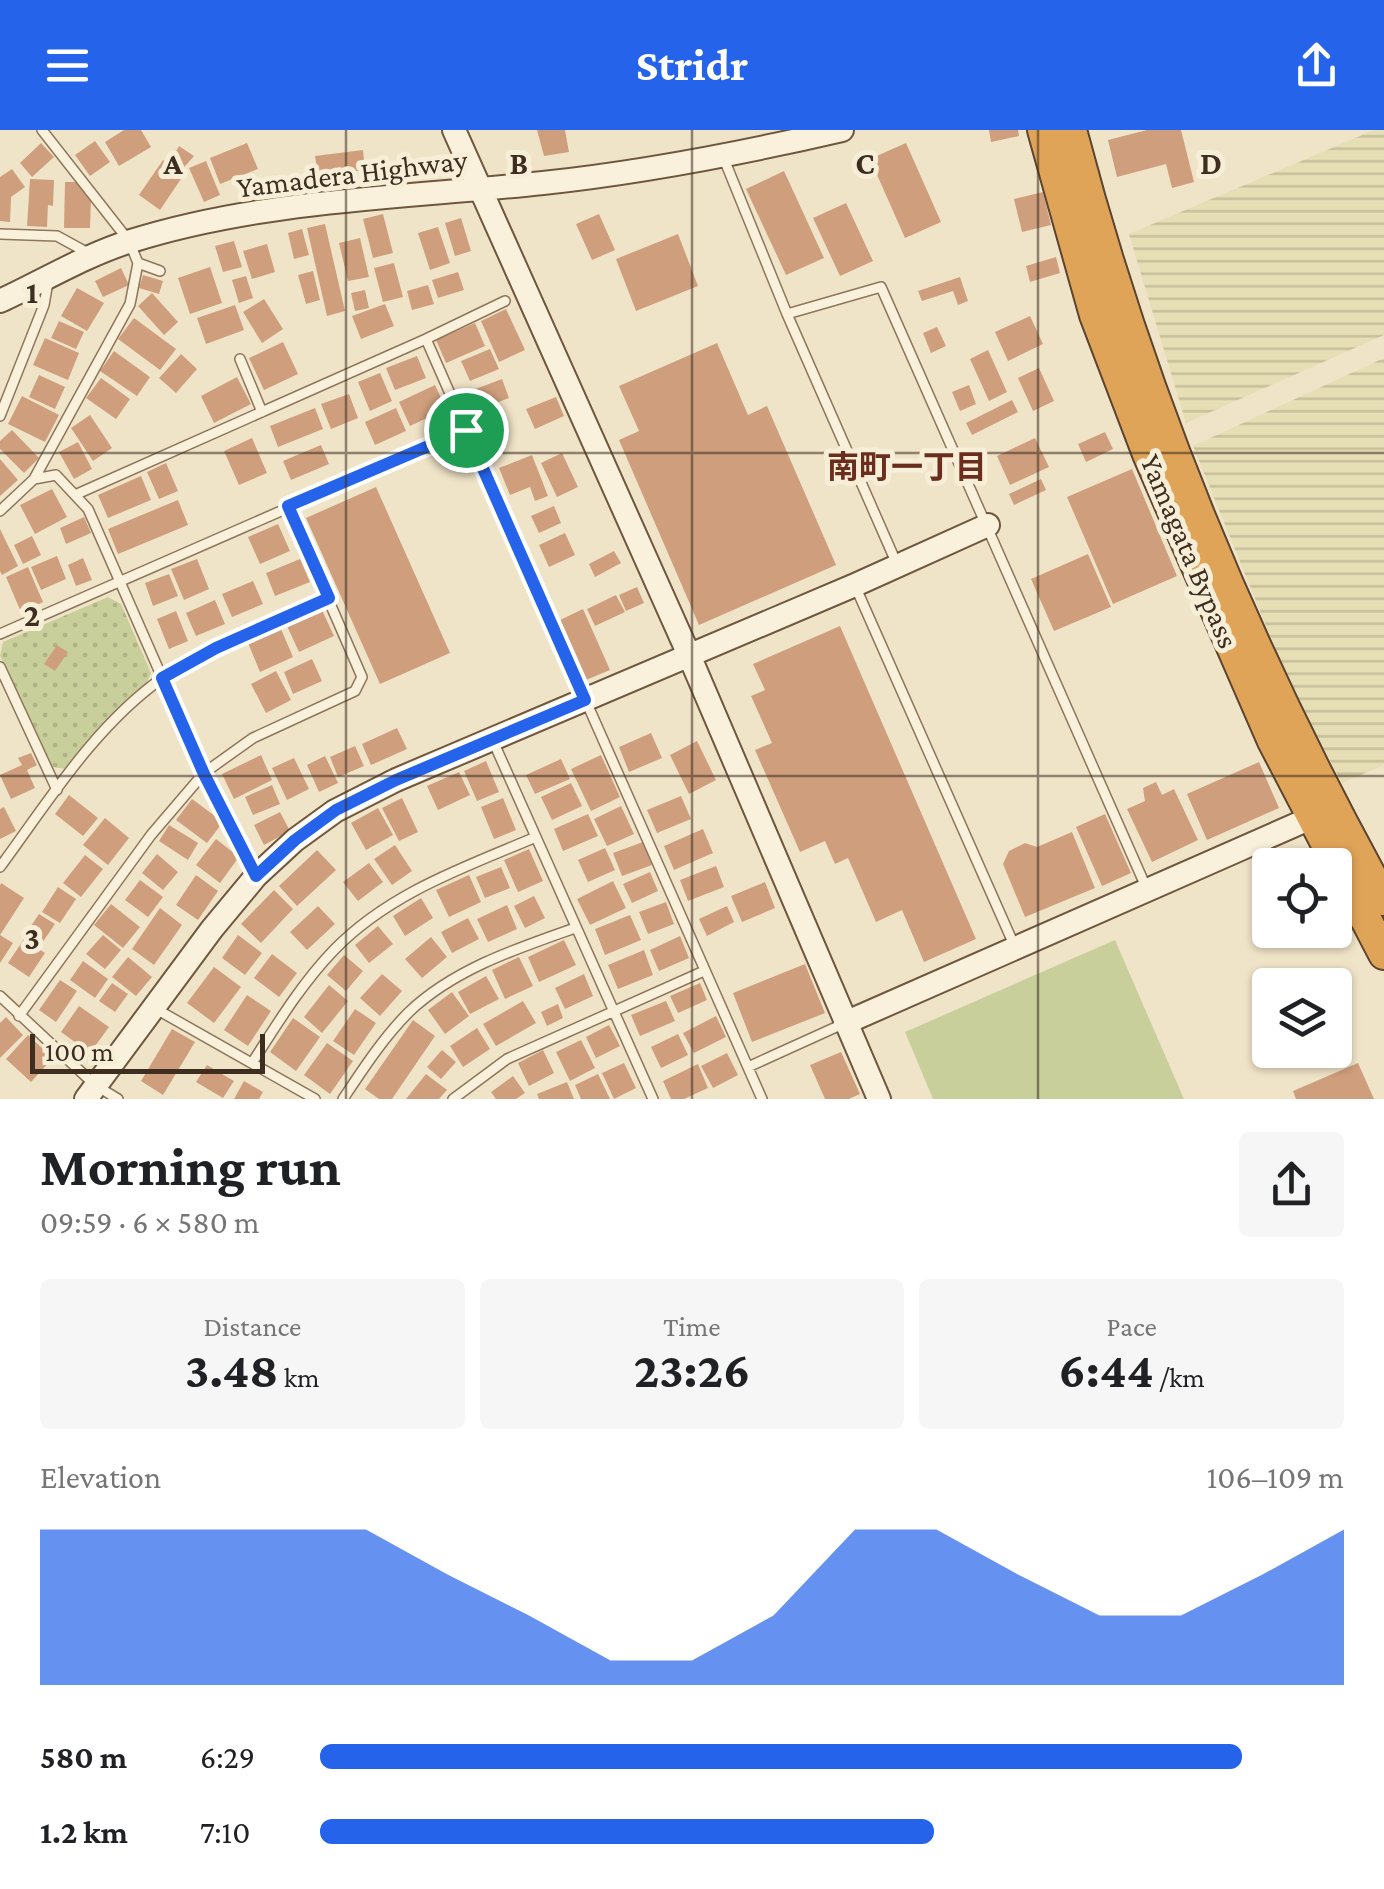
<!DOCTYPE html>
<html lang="en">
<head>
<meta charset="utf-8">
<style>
	:root { --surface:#fff; --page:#f6f6f6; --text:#202124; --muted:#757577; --accent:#2563eb }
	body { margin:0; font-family:"Crimson Pro","Noto Sans JP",serif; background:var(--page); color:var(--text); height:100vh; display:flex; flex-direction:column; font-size:38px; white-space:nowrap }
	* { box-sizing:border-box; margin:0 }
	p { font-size:32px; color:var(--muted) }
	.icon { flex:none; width:55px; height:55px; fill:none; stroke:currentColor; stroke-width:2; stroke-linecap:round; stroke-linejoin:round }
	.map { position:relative; height:969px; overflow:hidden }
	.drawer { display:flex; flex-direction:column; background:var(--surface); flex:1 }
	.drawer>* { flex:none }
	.fabs { position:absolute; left:1252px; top:718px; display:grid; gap:20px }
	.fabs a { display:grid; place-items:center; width:100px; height:100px; border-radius:10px; background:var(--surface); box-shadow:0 2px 8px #0004; font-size:50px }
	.scale { position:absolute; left:30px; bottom:25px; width:235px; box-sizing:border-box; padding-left:10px; border:5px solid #3d2e20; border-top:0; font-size:28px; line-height:35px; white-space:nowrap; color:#3d2e20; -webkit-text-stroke:8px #f7eed8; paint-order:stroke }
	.pin { position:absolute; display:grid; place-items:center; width:85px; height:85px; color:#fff; margin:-42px; border:5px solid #fff; border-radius:50%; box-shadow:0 2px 10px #0007 }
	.round { display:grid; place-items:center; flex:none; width:105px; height:105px; border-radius:10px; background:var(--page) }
	.headline { display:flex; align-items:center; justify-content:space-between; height:170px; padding:0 40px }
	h1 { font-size:55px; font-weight:700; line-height:75px }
	.metrics { display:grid; grid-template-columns:repeat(3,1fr); gap:15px; height:170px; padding:10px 40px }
	.metrics div { display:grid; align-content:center; border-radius:10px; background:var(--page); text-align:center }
	.metrics b { font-size:50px; font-weight:700 }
	.metrics small { font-size:28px; font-weight:400 }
	.metrics p { font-size:28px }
	.chart { height:280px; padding:20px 40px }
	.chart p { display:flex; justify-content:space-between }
	.chart svg { width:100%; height:180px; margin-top:10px; fill:var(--accent); opacity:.7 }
	ul { padding:0 40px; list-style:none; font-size:32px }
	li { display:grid; grid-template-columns:160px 120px 1fr; align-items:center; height:75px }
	li i { height:25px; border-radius:12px; background:var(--accent) }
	header { display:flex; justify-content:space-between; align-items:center; height:130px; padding:0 40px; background:var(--accent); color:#fff; font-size:45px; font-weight:700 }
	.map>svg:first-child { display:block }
</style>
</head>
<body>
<header><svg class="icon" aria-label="menu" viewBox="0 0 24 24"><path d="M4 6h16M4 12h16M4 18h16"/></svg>Stridr<svg class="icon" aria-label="share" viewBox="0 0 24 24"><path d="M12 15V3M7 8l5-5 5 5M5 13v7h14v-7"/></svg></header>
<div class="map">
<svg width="1384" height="969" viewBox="0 0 1384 969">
	<defs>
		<pattern id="farmland-rules" width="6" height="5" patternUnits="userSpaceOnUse" patternTransform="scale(2.5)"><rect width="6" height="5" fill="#e6deb5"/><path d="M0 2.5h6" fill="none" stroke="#c6bf9b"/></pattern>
		<pattern id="park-dots" width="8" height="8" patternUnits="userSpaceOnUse" patternTransform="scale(2.5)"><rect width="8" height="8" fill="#c9cf9b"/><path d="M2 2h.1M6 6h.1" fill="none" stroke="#aeb285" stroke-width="1.8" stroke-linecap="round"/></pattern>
	</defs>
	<rect width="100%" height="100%" fill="#f0e4c8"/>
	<!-- farmland -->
	<path fill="url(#farmland-rules)" d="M1374,0H1384V205L1186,293L1129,104Z
		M1384,228V635L1342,653L1291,557L1193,316Z"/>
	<!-- park -->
	<path fill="url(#park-dots)" d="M108,467L121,474L151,543L146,554L100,596L66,639L52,637L0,526L3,512Z"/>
	<!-- garden -->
	<path fill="#c9cf9b" d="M1115,810L1184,969H933L905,902Z"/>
	<!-- building -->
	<path fill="#cf9f7d" d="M124,0H141L151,17L119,36L105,12Z
		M537,0H565L569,22L544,26Z
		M989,0H1018L1019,6L991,12Z
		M1147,0H1181L1194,52L1172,58L1166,34L1117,47L1108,10Z
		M95,11L110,32L90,46L75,25Z
		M41,13L54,27L32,47L20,33Z
		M247,13L258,39L220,54L210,28Z
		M906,13L941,92L905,108L870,29Z
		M179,16L194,26L179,43L183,46L160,80L139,65L163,30L169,34Z
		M363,20L365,40L318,46L315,26Z
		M206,31L220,65L204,72L189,38Z
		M12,39L25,57L11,67L10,92L0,91V47Z
		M784,41L824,128L786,145L746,59Z
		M30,49L54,50L53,76L48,75L47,97L27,96Z
		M65,52H77L91,69L90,98H64Z
		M1043,62L1051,95L1022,102L1014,69Z
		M846,73L873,131L840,146L813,88Z
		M383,84L393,123L373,128L363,89Z
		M599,84L615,120L592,130L576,94Z
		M461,88L471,121L455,126L445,93Z
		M325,94L345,181L327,186L307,98Z
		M438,97L450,133L430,140L418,103Z
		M302,99L309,125L294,129L288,103Z
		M678,104L698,156L636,181L616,129Z
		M360,108L369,147L348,151L339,113Z
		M234,111L242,137L223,142L215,116Z
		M267,114L275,142L252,149L243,121Z
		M1056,127L1060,143L1030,152L1026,136Z
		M394,133L403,167L383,172L374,138Z
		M210,137L222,173L190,184L178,148Z
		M121,138L129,155L103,167L95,151Z
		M313,141L320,170L306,174L298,145Z
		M458,142L464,160L438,168L432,150Z
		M143,145L163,151L159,164L139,158Z
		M246,146L253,168L239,173L232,150Z
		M960,147L968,171L958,175L953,161L922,171L918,161Z
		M428,155L434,174L412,180L407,161Z
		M77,158L104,173L87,201L61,186Z
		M365,160L369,178L355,181L351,163Z
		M152,163L178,192L164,205L138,176Z
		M264,169L283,199L262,213L243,182Z
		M385,174L394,196L361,209L352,186Z
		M235,175L244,200L206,214L197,188Z
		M506,179L525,220L499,232L481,191Z
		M1030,186L1043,214L1008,231L995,202Z
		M134,188L176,219L160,240L118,209Z
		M59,191L84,202L76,219L51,208Z
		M475,193L485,216L446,233L436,210Z
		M937,197L946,216L931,223L923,203Z
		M45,208L79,223L68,250L33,235Z
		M283,212L298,244L264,260L249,228Z
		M717,213L748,285L767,276L836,435L699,495L619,310L639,301L619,256Z
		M490,219L499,239L470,251L461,231Z
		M988,220L1007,262L989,271L970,229Z
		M114,221L150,247L137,266L100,241Z
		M181,224L197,239L176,263L159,248Z
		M417,226L426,248L395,260L386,238Z
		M1039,238L1054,271L1033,281L1018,248Z
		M380,243L392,271L370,281L358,252Z
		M39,245L65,257L55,279L29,267Z
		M237,247L251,274L214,293L201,266Z
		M101,248L130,269L116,289L86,268Z
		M502,249L509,268L480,279L473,260Z
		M435,255L446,279L410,296L399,272Z
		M969,255L976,274L960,281L952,262Z
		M349,264L358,288L331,299L321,274Z
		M22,266L59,285L45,312L8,294Z
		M556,267L564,286L535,299L526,279Z
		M1012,270L1018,282L972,305L966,293Z
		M315,278L323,299L278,317L270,296Z
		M396,278L406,301L375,315L365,292Z
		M90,285L112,318L93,331L71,298Z
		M12,300L39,328L24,343L0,319V311Z
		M1105,302L1113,319L1086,332L1078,314Z
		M252,308L267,343L239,355L224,321Z
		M1035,308L1049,337L1010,355L997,326Z
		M78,312L92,339L74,349L59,322Z
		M321,315L329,334L291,350L283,331Z
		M562,323L578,357L557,367L541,333Z
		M532,325L548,366L535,371L530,357L510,365L499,338Z
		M0,329L18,350L0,366Z
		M166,333L178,361L159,369L147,342Z
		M1132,339L1177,446L1113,474L1067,367Z
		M141,346L151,370L108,388L98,365Z
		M1041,349L1046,360L1014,375L1009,364Z
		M376,357L450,523L380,554L306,388Z
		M52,359L67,387L35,404L20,375Z
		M178,370L188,395L118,424L108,399Z
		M554,376L561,393L539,403L531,386Z
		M84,387L91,403L66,414L60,398Z
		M278,394L290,421L260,434L248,407Z
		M0,399L18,436L2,445L0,441Z
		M565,403L575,425L549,437L539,415Z
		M32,406L41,425L23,434L14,415Z
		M614,421L621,433L595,447L589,434Z
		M1088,424L1111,477L1054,501L1031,449Z
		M57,426L66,449L41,460L31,437Z
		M83,428L92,450L76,456L68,435Z
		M197,429L209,459L184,470L171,439Z
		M300,429L310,452L275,466L266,443Z
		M28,437L43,472L21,482L6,447Z
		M169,444L178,466L153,476L145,453Z
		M253,451L263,474L232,487L222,464Z
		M637,457L644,473L626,481L619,465Z
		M616,465L625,482L595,496L587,479Z
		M215,470L225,494L196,506L186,483Z
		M583,479L610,540L586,550L560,490Z
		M322,480L334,506L299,522L287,496Z
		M176,481L188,511L169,519L157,489Z
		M840,496L976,809L924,832L902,780L876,792L848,728L835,734L825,711L800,722L755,620L772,613L751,566L765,560L753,534Z
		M281,499L293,527L260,542L248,513Z
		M57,515L68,522L55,541L44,534Z
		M312,529L322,551L293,564L284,542Z
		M276,541L291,570L266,583L251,554Z
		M397,598L407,619L371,635L362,614Z
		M651,603L662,628L629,642L619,617Z
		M697,611L716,650L689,664L670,625Z
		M355,616L364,636L338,647L330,627Z
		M31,623L37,635L27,640L35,658L11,669L0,645L22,635L18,628Z
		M261,625L272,650L234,669L222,644Z
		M601,625L620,667L591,681L571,639Z
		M325,626L338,653L319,662L307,635Z
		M294,628L309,659L287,670L272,638Z
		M561,629L570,649L535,664L526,645Z
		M486,631L499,662L477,671L464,641Z
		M1259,632L1279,678L1207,710L1187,664Z
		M459,642L470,665L438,680L427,656Z
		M1156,652L1162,665L1174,659L1198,710L1152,732L1127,679L1145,671L1143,658Z
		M571,653L582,676L552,690L541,667Z
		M272,655L280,674L253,685L245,667Z
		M69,665L98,688L83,706L55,684Z
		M681,666L691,689L657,703L647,680Z
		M402,668L418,702L399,711L382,678Z
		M503,668L516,700L494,709L481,677Z
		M192,669L223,692L207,713L176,690Z
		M621,676L634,704L607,716L594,689Z
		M4,677L16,701L0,709V679Z
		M378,678L393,705L366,720L351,693Z
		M280,682L290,701L264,715L254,695Z
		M588,684L598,706L563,721L554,699Z
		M1105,684L1131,743L1102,756L1076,697Z
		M105,688L129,708L108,735L83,715Z
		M169,695L198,713L188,730L159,711Z
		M703,699L713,723L674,740L664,716Z
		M1072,702L1095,758L1025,787L1003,734L1009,721L1025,713L1037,717Z
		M216,709L239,727L220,753L196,735Z
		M643,712L652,735L622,746L613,723Z
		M395,715L412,741L392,755L374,729Z
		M605,718L615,740L588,752L578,730Z
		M529,719L543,751L518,762L504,730Z
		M317,720L336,740L297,776L279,756Z
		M157,724L178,742L163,760L142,743Z
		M85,725L103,739L81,767L63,753Z
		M369,733L383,752L358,771L343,752Z
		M716,736L724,757L688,771L680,750Z
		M501,737L510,758L485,768L476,747Z
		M650,742L658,761L632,773L623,754Z
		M196,745L218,761L198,790L176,775Z
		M469,745L481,772L449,787L436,760Z
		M140,750L163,767L148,787L125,770Z
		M613,751L626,778L590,795L577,769Z
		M765,752L775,778L742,792L731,766Z
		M1,753L24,768L0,805L13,813L0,833V756Z
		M58,757L76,769L60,793L42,782Z
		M274,760L293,779L261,813L241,794Z
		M534,766L545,788L525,798L514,776Z
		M421,768L433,788L405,806L393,786Z
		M666,772L674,794L648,804L639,782Z
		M111,774L140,797L123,818L94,795Z
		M507,775L517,799L488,812L477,789Z
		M318,776L335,794L307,820L290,802Z
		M727,776L734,792L707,806L699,789Z
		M160,778L182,795L154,835L132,819Z
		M39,784L55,794L40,816L25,805Z
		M630,785L641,810L605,825L595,799Z
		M468,788L479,809L452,823L441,802Z
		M378,796L393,814L369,833L355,815Z
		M103,805L121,820L105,839L86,824Z
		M238,805L262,823L245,845L222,828Z
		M680,806L689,828L659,841L650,820Z
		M431,807L447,827L422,848L405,829Z
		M24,809L45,823L29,847L8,833Z
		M564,810L576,835L539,852L528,827Z
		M644,820L653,845L618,859L608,835Z
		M272,824L297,843L279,867L254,848Z
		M344,825L363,841L346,861L327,845Z
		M128,827L152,847L136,866L112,847Z
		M519,827L533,856L505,869L492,840Z
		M83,831L108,849L95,868L70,850Z
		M805,834L825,883L752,912L733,863Z
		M214,837L241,857L214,893L187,873Z
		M382,844L402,861L380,886L360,868Z
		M584,844L593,866L565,879L555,858Z
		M486,846L499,869L470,884L458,862Z
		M60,850L77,861L56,892L39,880Z
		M112,853L128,864L115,882L99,871Z
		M700,853L707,870L678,883L670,866Z
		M329,855L348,871L322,903L304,887Z
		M452,862L469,886L445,904L428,880Z
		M247,865L271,881L248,916L224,900Z
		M523,871L536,893L496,916L483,894Z
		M666,871L675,891L640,906L631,885Z
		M558,874L563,888L547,896L541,882Z
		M79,876L109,897L90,923L61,902Z
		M355,879L376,893L354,925L333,911Z
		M716,886L726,907L694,923L683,903Z
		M6,887L23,905L0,928V893Z
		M293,888L320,907L296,941L270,922Z
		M413,890L435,906L392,969H379L365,959Z
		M609,895L620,916L596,928L586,907Z
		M477,898L490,919L463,937L450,916Z
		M172,899L195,912L163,965L141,951Z
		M678,904L688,925L661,938L651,917Z
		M28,905L53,928L31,952L6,929Z
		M581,910L595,938L570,951L556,922Z
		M327,913L353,931L330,964L304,945Z
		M442,920L456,932L441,949L427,937Z
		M543,920L554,943L529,956L518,933Z
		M841,922L860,964L849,969H825L810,935Z
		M727,923L738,945L713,958L701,936Z
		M624,933L636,958L614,969L602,943Z
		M1358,933L1374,969H1296L1293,961Z
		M698,934L708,958L684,969H671L663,951Z
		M207,935L234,951L223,968L196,952Z
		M426,944L447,960L439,969H406Z
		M598,944L610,969H581L575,955Z
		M513,946L525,963L516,969H496L491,962Z
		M244,951L263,962L259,969H234Z
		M567,952L574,969H539L537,964Z"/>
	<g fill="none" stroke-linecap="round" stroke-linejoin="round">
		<defs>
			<path id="lane" d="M724,29L787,184
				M0,104L57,106L88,123
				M138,133L160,141
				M426,209L505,171
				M240,229L262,282
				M0,286L44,175L48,152
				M34,349L56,345L88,379L204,643L255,743
				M77,364L426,209L466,300
				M0,381L34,349L130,174L138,133L129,111L42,0
				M896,432L787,184L881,157L1146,757
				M856,458L1015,817
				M0,504L466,300L762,969
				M0,537L57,660
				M493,611L653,969
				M0,737C48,672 94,597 161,549C212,513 273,492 329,468
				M0,866L95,955L118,969
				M156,879L315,969
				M19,886L151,705L204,643L253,608L355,561L362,547L288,377
				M252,933C277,894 302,853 334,820C389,763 465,737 536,707
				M748,937L845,893
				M343,969C363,939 383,908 409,882C454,839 518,818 575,798
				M453,969L507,929L704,841"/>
			<path id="secondary" d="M454,0L689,525L879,969
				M0,171C43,151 86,125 131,111C265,69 405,68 543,53C645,42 743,23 842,0
				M845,893L1311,688
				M86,969L212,799L256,746L295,710L335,681L396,650L855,455L988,395"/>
			<path id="highway" d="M1043,0L1095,185L1148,324L1273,611L1384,824
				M1071,0C1141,269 1249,527 1384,770"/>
		</defs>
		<!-- lane casing -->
		<use href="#lane" stroke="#8d765c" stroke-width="12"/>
		<!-- secondary casing -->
		<use href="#secondary" stroke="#6f573f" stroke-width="26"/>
		<!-- highway casing -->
		<use href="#highway" stroke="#5b4430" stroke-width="34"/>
		<!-- lane -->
		<use href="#lane" stroke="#faf1dc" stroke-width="9"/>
		<!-- secondary -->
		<use href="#secondary" stroke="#faf1dc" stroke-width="22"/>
		<!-- highway -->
		<use href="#highway" stroke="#e0a458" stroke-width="30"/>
	</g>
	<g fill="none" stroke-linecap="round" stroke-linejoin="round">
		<defs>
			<path id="route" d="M466,300L585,570L396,650L336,680L295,710L256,746L204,644L162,548L216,518L329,468L288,376Z"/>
		</defs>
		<!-- route casing -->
		<use href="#route" stroke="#fff" stroke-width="20"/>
		<!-- route -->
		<use href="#route" stroke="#2563eb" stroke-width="12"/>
	</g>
	<!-- grid -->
	<path fill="none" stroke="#3d2e20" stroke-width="2.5" stroke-opacity="0.55" d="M346,0V969M692,0V969M1038,0V969M0,323H1384M0,646H1384"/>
	<g text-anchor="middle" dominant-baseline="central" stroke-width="10" stroke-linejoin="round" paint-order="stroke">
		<!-- street labels -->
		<g font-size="30" fill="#3d2e20" stroke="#f7eed8">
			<text transform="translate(352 43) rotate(-7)">Yamadera Highway</text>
			<text transform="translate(1190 421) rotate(67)">Yamagata Bypass</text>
		</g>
		<!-- neighbourhood labels -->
		<g font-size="32" font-weight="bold" fill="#6b2e1e" stroke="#f7eed8">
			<text x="907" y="337">南町一丁目</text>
		</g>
	</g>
	<g font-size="32" text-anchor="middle" font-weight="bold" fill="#3d2e20" stroke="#f7eed8" stroke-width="10" stroke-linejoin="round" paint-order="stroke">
		<text x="173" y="44">A</text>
		<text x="519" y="44">B</text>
		<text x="865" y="44">C</text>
		<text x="1211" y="44">D</text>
		<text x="32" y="173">1</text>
		<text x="32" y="496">2</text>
		<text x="32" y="819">3</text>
	</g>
</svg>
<div class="fabs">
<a><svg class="icon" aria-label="locate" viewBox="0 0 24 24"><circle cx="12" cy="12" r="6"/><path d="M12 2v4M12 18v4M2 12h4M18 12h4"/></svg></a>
<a><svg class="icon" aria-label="layers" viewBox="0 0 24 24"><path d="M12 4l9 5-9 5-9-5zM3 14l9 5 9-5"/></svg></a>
</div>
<div class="scale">100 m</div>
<div class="pin" style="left:466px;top:300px;background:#1e9e55"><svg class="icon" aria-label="arrive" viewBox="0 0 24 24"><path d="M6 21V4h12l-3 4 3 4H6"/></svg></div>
</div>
<section class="drawer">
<div class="headline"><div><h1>Morning run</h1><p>09:59 · 6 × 580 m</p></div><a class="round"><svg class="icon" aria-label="share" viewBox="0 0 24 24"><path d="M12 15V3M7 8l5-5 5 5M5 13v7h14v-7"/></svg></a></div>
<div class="metrics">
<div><p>Distance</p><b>3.48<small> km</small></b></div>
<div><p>Time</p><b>23:26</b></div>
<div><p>Pace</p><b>6:44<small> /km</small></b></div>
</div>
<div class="chart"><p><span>Elevation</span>106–109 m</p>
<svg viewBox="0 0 160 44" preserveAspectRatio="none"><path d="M0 44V6L10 6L20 6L30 6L40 6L50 17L60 27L70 38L80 38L90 27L100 6L110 6L120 17L130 27L140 27L150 17L160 6V44z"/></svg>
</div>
<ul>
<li><b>580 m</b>6:29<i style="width:90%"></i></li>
<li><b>1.2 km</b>7:10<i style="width:60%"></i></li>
</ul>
</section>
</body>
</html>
